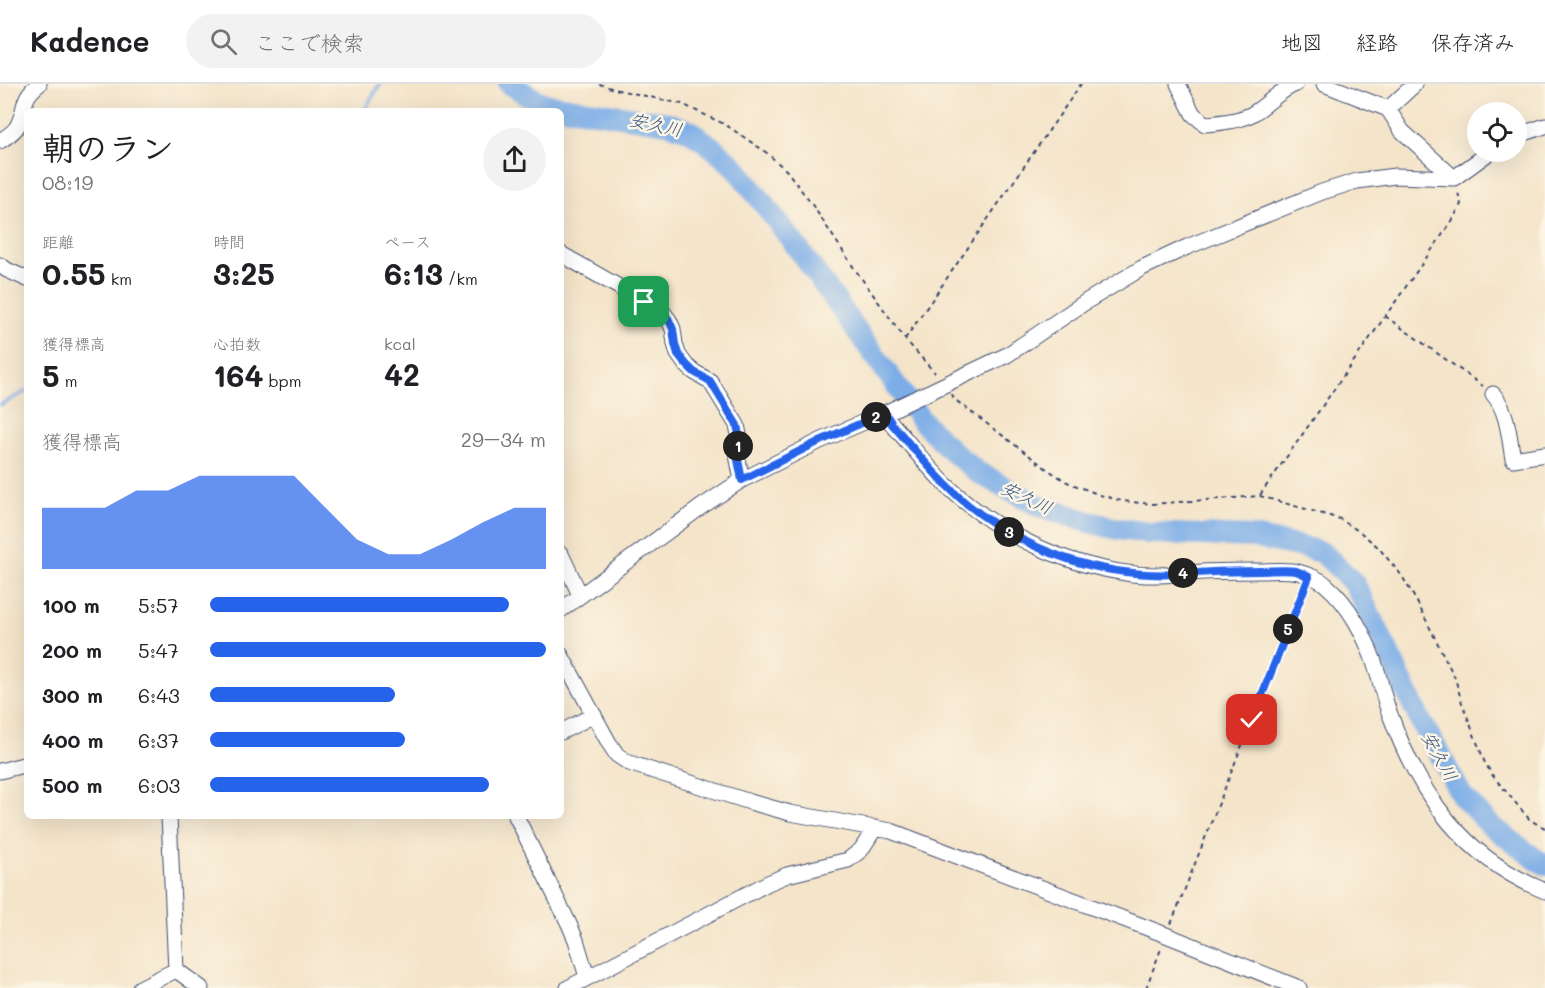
<!DOCTYPE html>
<html lang="ja">
<head>
<meta charset="utf-8">
<style>
	:root { --surface:#fff; --page:#f2f2f2; --text:#202124; --muted:#757577; --line:#e0e0e0; --accent:#2563eb }
	body { margin:0; font-family:Mali,"Klee One",sans-serif; background:var(--page); color:var(--text); height:100vh; display:flex; flex-direction:column; font-size:22px; white-space:nowrap }
	* { box-sizing:border-box; margin:0 }
	p { font-size:20px; color:var(--muted) }
	.icon { flex:none; width:33px; height:33px; fill:none; stroke:currentColor; stroke-width:2; stroke-linecap:round; stroke-linejoin:round }
	.map { position:relative; flex:1; overflow:hidden }
	.drawer { position:absolute; left:24px; top:24px; width:540px; height:711px; display:flex; flex-direction:column; background:var(--surface); border-radius:9px; box-shadow:0 6px 24px #0002 }
	.drawer>* { flex:none }
	.tools { position:absolute; left:1467px; top:18px; display:grid; gap:12px }
	.tools a { display:grid; place-items:center; width:60px; height:60px; border-radius:50%; background:var(--surface); box-shadow:0 6px 24px #0002; font-size:30px }
	.pin { position:absolute; display:grid; place-items:center; width:51px; height:51px; color:#fff; margin:-26px; border-radius:12px; box-shadow:0 3px 9px #0006 }
	.km { position:absolute; width:30px; height:30px; margin:-15px; border-radius:50%; background:#222; color:#fff; font-size:16px; line-height:30px; text-align:center }
	.round { display:grid; place-items:center; flex:none; width:63px; height:63px; border-radius:32px; background:var(--page) }
	.summary { display:flex; align-items:center; justify-content:space-between; height:102px; padding:0 18px }
	h1 { font-size:33px; font-weight:800; line-height:45px }
	.stats { display:grid; grid-template-columns:repeat(3,1fr); gap:9px; height:102px; padding:6px 18px }
	.stats div { display:grid; align-content:center }
	.stats b { font-size:30px; font-weight:800 }
	.stats small { font-size:16px; font-weight:400 }
	.stats p { font-size:16px }
	.chart { height:168px; padding:12px 18px }
	.chart p { display:flex; justify-content:space-between }
	.chart svg { width:100%; height:108px; margin-top:6px; fill:var(--accent); opacity:.7 }
	ul { padding:0 18px; list-style:none; font-size:20px }
	li { display:grid; grid-template-columns:96px 72px 1fr; align-items:center; height:45px }
	li i { height:15px; border-radius:8px; background:var(--accent) }
	header { display:flex; align-items:center; gap:36px; box-sizing:border-box; height:84px; padding:0 30px; background:var(--surface); border-bottom:2px solid var(--line) }
	header strong { font-size:28px }
	nav { display:flex; gap:33px; margin-inline-start:auto; font-size:21px }
	.search { width:420px; height:54px; background:var(--page); display:flex; align-items:center; gap:15px; box-sizing:border-box; padding:0 21px; border-radius:33px; color:var(--muted); font-size:22px }
	.map>svg:first-child { display:block }
</style>
</head>
<body>
<header>
<strong>Kadence</strong>
<div class="search"><svg class="icon" aria-label="search" viewBox="0 0 24 24"><circle cx="10" cy="10" r="6"/><path d="M15 15l6 6"/></svg>ここで検索</div>
<nav><a>地図</a><a>経路</a><a>保存済み</a></nav>
</header>
<div class="map">
<svg width="1545" height="904" viewBox="0 0 1545 904">
	<rect width="100%" height="100%" fill="#fcf5e5"/>
	<filter id="ink" filterUnits="userSpaceOnUse"><feTurbulence type="fractalNoise" baseFrequency=".0167" numOctaves="2"/><feDisplacementMap in="SourceGraphic" scale="12" xChannelSelector="R" yChannelSelector="G"/><feConvolveMatrix kernelMatrix="1 2 1 2 8 2 1 2 1" color-interpolation-filters="sRGB"/></filter>
	<filter id="wash" filterUnits="userSpaceOnUse"><feTurbulence type="fractalNoise" baseFrequency=".008" numOctaves="4" result="noise"/><feDisplacementMap in="SourceGraphic" scale="24" xChannelSelector="R" yChannelSelector="G"/><feGaussianBlur stdDeviation="1.35" result="paint"/><feColorMatrix in="noise" values="0 0 0 0 0 0 0 0 0 0 0 0 0 0 0 0 0 1.4 0 .05"/><feComposite in="paint" operator="in"/></filter>
	<g filter="url(#wash)">
		<rect width="100%" height="100%" fill="#f4e4c9"/>
		<g fill="none" stroke-linecap="round" stroke-linejoin="round">
			<!-- stream -->
			<path stroke="#7cade7" stroke-width="4" d="M364,27L380,0
				M0,321L27,307"/>
			<!-- river -->
			<path stroke="#7cade7" stroke-width="22" d="M509,0L538,17L548,21L668,39L690,47L712,63L736,84L797,163L921,336L953,368L979,389L1037,421L1085,437L1113,444L1148,449L1253,453L1303,463L1323,469L1354,499L1378,547L1421,638L1435,662L1462,712L1490,741L1537,776L1545,780"/>
		</g>
	</g>
	<g filter="url(#ink)">
		<g fill="none" stroke-linecap="round" stroke-linejoin="round">
			<defs>
				<path id="minor" d="M1178,0L1193,30L1205,40C1219,39 1239,37 1252,30C1268,21 1279,6 1296,0
					M1324,0L1388,25L1402,47L1454,94
					M1388,25L1415,0
					M1516,52L1545,42
					M0,57C6,53 15,48 18,41C27,23 20,15 39,0
					M561,170L663,228L669,236L673,245L675,260L678,270L685,280L694,288L710,297L737,341L739,351L737,371L742,396
					M0,181L7,186L27,195
					M1493,310C1508,327 1509,353 1513,375L1545,370
					M885,329L892,340C910,360 927,382 946,401C996,448 1058,479 1126,489C1151,493 1177,490 1203,488C1221,487 1239,487 1257,487C1270,487 1285,485 1298,488C1306,490 1320,495 1326,501C1352,523 1368,557 1378,590C1382,604 1385,619 1391,633C1420,712 1464,774 1545,807
					M561,470L580,511
					M561,526L701,423L742,396L820,357L885,329L1007,271L1087,217L1142,184L1187,163L1322,108L1357,97L1395,92L1454,94L1490,68
					M561,571L609,659L617,671L629,679L750,718L790,729L891,747L1166,851L1299,904
					M561,648L594,631
					M0,687L27,680
					M169,732L176,886L201,904
					M516,732L569,840L576,856L587,893
					M140,904L176,886
					M568,904L768,799L787,791L848,776L861,766L875,744"/>
			</defs>
			<!-- minor casing -->
			<use href="#minor" stroke="#3c4a6e" stroke-width="17"/>
			<!-- path -->
			<path stroke="#3c4a6e" stroke-width="2" stroke-dasharray="4.5 4.5" stroke-linecap="butt" d="M599,0L614,5L682,20L726,41L767,69L787,87L813,122L854,184L905,255L935,289
				M1385,232L1483,302
				M905,255L1081,0
				M952,310L954,315L1047,385L1067,398L1100,411L1122,417L1152,420L1260,412L1340,435L1360,448L1378,463L1402,492L1417,518L1455,594L1462,619L1485,679L1493,692L1530,736L1545,744
				M1260,411L1452,137L1461,120L1457,105
				M1171,840L1304,505
				M1146,904L1161,865"/>
			<!-- minor -->
			<use href="#minor" stroke="#fff" stroke-width="15"/>
		</g>
	</g>
	<g fill="none" stroke-linecap="round" stroke-linejoin="round" filter="url(#ink)">
		<defs>
			<path id="route" d="M644,218L663,228L669,236L673,245L675,260L678,270L686,280L694,288L710,297L737,341L739,351L737,371L742,396L820,357L885,329L892,340C916,367 939,397 967,420C1027,468 1101,494 1178,490C1205,488 1232,487 1260,487C1271,487 1285,485 1296,487C1300,488 1305,491 1309,493L1252,636"/>
		</defs>
		<!-- route casing -->
		<use href="#route" stroke="#fff" stroke-width="12"/>
		<!-- route -->
		<use href="#route" stroke="#2563eb" stroke-width="8"/>
	</g>
	<g text-anchor="middle" dominant-baseline="central" stroke-width="5" stroke-linejoin="round" paint-order="stroke">
		<!-- water labels -->
		<g font-size="18" font-style="italic" fill="#385587" stroke="#fcf5e5">
			<text transform="translate(656 40) rotate(12)">安久川</text>
			<text transform="translate(1027 413) rotate(25)">安久川</text>
			<text transform="translate(1440 672) rotate(61)">安久川</text>
		</g>
	</g>
</svg>
<div class="tools">
<a><svg class="icon" aria-label="locate" viewBox="0 0 24 24"><circle cx="12" cy="12" r="6"/><path d="M12 2v4M12 18v4M2 12h4M18 12h4"/></svg></a>
</div>
<div class="pin" style="left:644px;top:218px;background:#1e9e55"><svg class="icon" aria-label="arrive" viewBox="0 0 24 24"><path d="M6 21V4h12l-3 4 3 4H6"/></svg></div>
<div class="pin" style="left:1252px;top:636px;background:#d93025"><svg class="icon" aria-label="check" viewBox="0 0 24 24"><path d="M5 12l5 5 9-10"/></svg></div>
<b class="km" style="left:738px;top:362px">1</b>
<b class="km" style="left:876px;top:333px">2</b>
<b class="km" style="left:1009px;top:448px">3</b>
<b class="km" style="left:1183px;top:489px">4</b>
<b class="km" style="left:1288px;top:545px">5</b>
<section class="drawer">
<div class="summary"><div><h1>朝のラン</h1><p>08:19</p></div><a class="round"><svg class="icon" aria-label="share" viewBox="0 0 24 24"><path d="M12 15V3M7 8l5-5 5 5M5 13v7h14v-7"/></svg></a></div>
<div class="stats">
<div><p>距離</p><b>0.55<small> km</small></b></div>
<div><p>時間</p><b>3:25</b></div>
<div><p>ペース</p><b>6:13<small> /km</small></b></div>
</div>
<div class="stats">
<div><p>獲得標高</p><b>5<small> m</small></b></div>
<div><p>心拍数</p><b>164<small> bpm</small></b></div>
<div><p>kcal</p><b>42</b></div>
</div>
<div class="chart"><p><span>獲得標高</span>29–34 m</p>
<svg viewBox="0 0 160 44" preserveAspectRatio="none"><path d="M0 44V19L10 19L20 19L30 12L40 12L50 6L60 6L70 6L80 6L90 19L100 32L110 38L120 38L130 32L140 25L150 19L160 19V44z"/></svg>
</div>
<ul>
<li><b>100 m</b>5:57<i style="width:89%"></i></li>
<li><b>200 m</b>5:47<i style="width:100%"></i></li>
<li><b>300 m</b>6:43<i style="width:55%"></i></li>
<li><b>400 m</b>6:37<i style="width:58%"></i></li>
<li><b>500 m</b>6:03<i style="width:83%"></i></li>
</ul>
</section>
</div>
</body>
</html>
